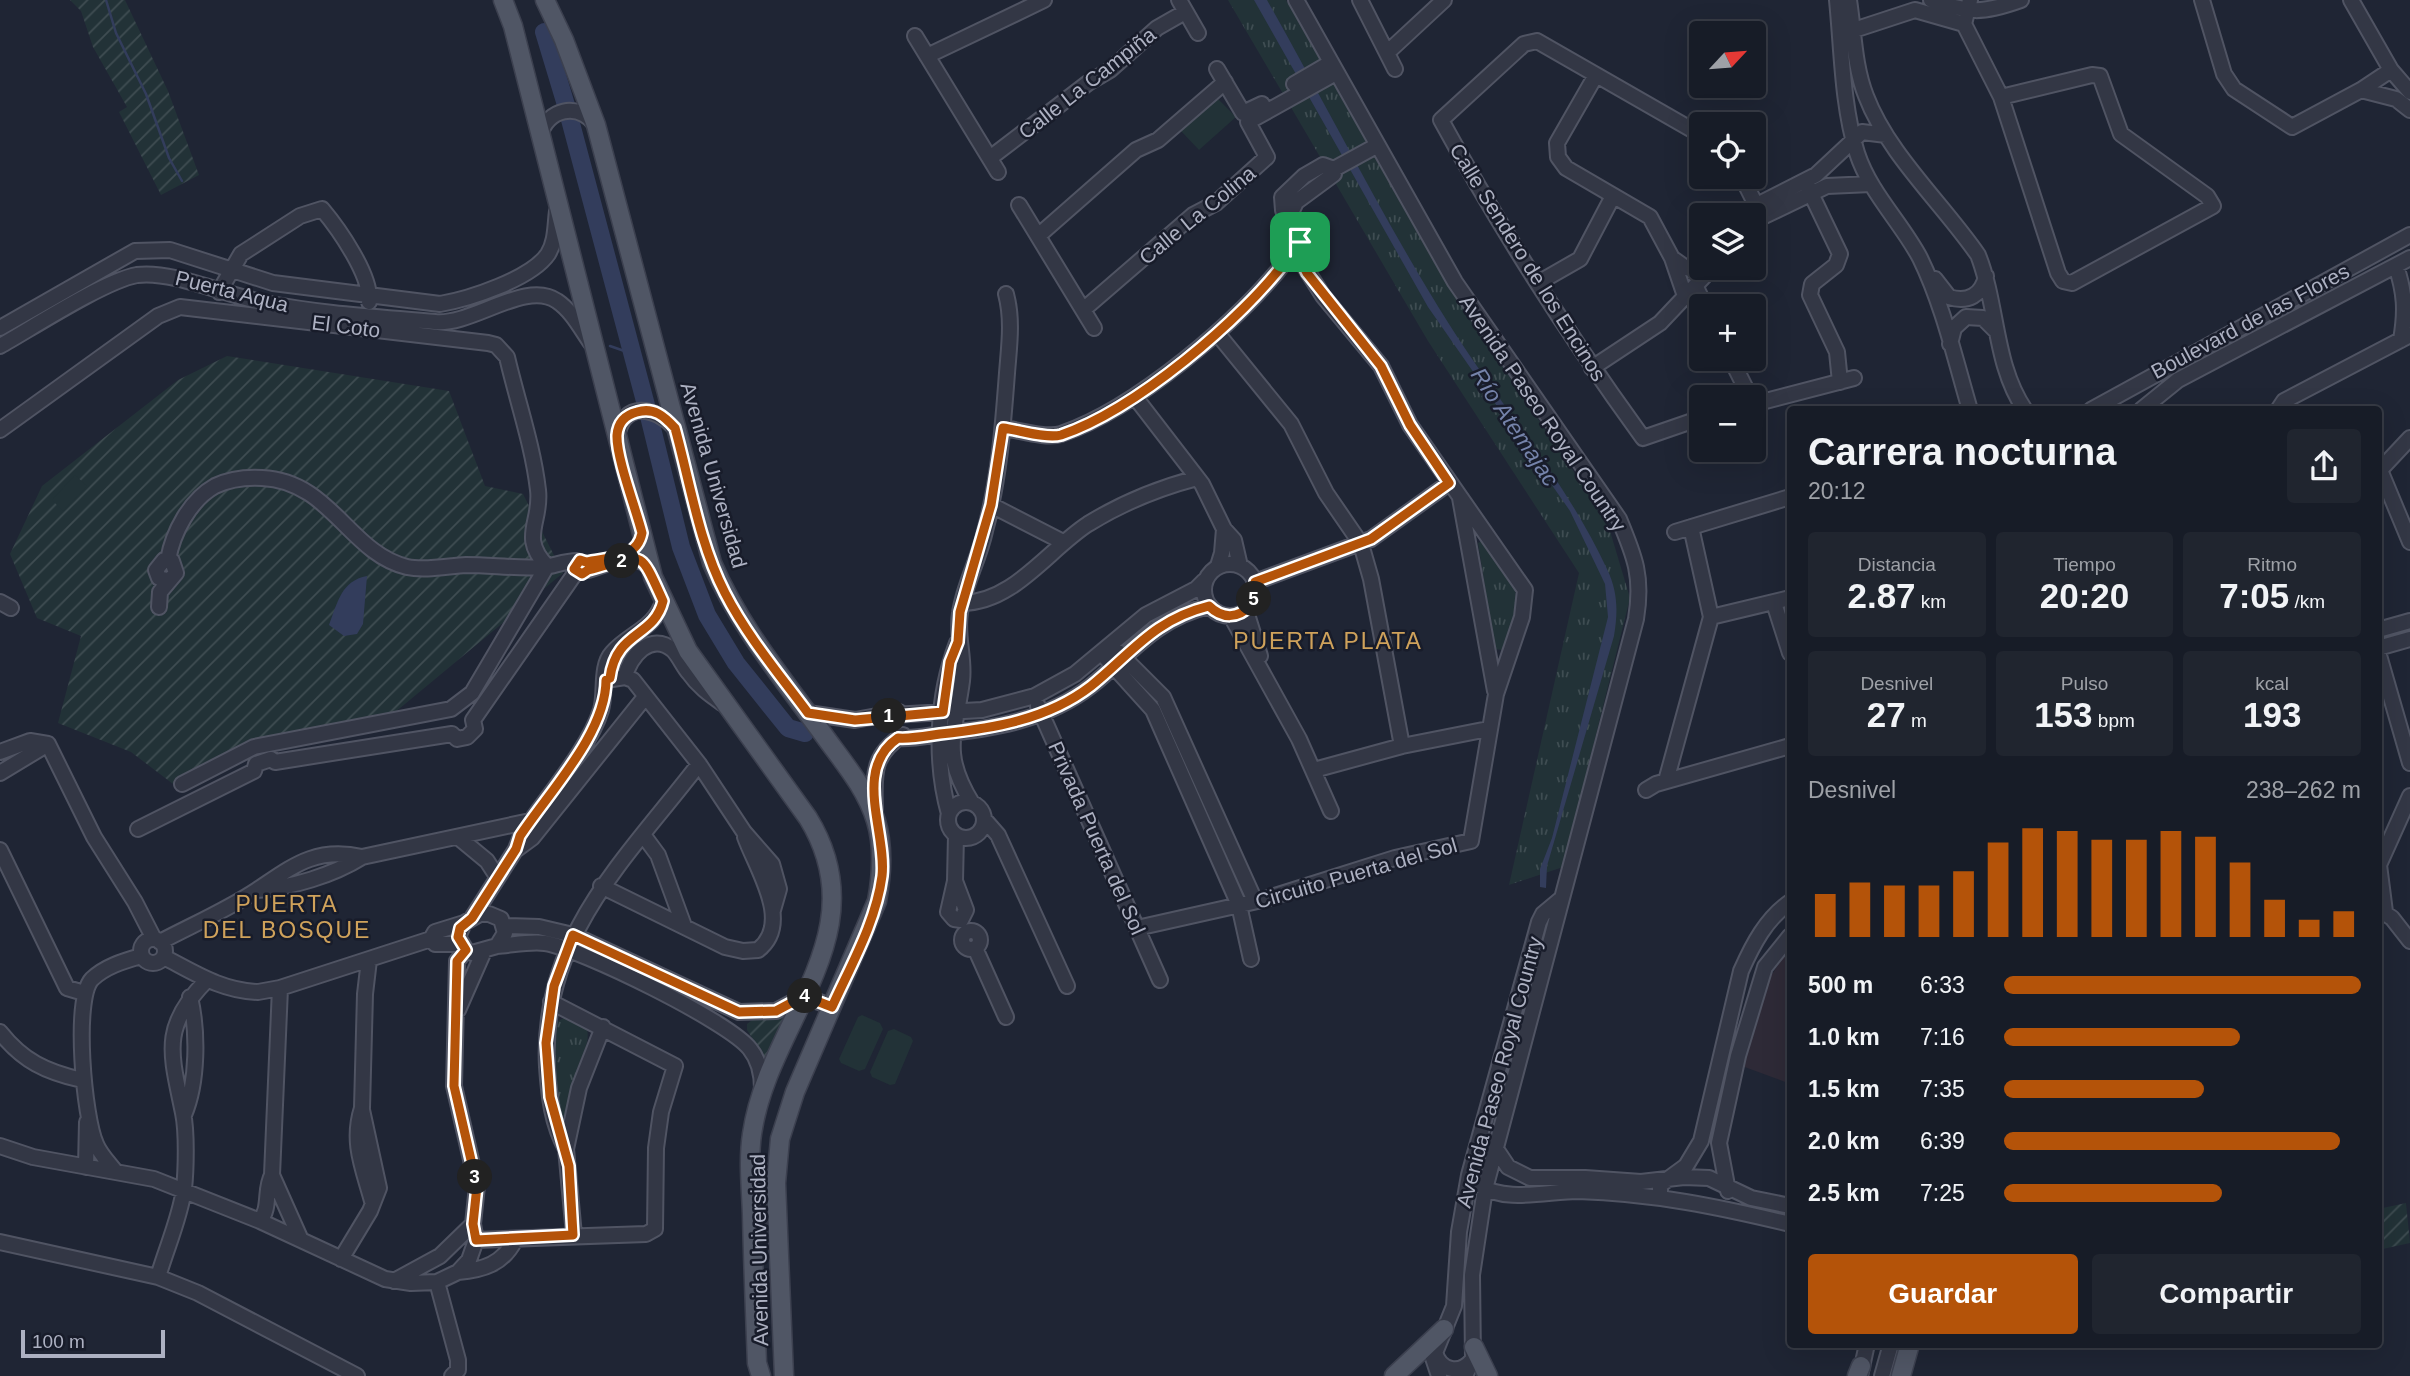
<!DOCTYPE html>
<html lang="es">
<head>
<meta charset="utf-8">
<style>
	:root { --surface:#171c27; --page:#20252f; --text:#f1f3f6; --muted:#9ea1a7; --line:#363a44; --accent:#b45309 }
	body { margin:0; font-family:Arial,sans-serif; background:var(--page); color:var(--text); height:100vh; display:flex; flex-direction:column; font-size:26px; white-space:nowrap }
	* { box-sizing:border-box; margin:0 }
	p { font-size:23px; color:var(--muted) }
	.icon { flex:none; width:38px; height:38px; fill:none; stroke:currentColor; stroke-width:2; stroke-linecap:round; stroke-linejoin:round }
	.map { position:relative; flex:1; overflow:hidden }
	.side { position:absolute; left:1787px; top:406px; width:595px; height:942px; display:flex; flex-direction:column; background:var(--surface); border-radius:7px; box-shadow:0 7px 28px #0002,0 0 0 2px var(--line) }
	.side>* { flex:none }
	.needle { width:46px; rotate:64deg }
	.controls { position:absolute; left:1689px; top:21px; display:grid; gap:14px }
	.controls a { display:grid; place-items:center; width:77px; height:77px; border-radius:7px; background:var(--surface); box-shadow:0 7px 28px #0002,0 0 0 2px var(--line); font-size:35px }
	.scale { position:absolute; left:21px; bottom:18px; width:144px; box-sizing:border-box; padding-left:7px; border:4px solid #adb1c2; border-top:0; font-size:19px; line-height:24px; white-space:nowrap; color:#adb1c2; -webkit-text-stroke:5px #181c2a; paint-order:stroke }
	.pin { position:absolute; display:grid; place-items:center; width:60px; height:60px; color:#fff; margin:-30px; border-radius:14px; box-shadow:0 4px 10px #0006 }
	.km { position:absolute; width:35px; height:35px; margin:-18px; border-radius:50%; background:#222; color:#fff; font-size:19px; line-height:35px; text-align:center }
	.round { display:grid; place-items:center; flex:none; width:74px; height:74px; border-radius:7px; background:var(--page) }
	.headline { display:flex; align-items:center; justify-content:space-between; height:119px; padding:0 21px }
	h1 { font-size:38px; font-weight:800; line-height:52px }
	.figures { display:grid; grid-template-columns:repeat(3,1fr); gap:10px; height:119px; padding:7px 21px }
	.figures div { display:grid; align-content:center; border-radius:7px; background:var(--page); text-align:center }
	.figures b { font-size:35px; font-weight:800 }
	.figures small { font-size:19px; font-weight:400 }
	.figures p { font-size:19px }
	.chart { height:196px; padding:14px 21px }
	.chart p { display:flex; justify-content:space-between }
	.chart svg { width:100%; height:126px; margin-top:7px; stroke:var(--accent); stroke-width:6 }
	.cta { display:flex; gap:14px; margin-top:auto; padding:14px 21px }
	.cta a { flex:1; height:80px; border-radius:7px; background:var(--accent); color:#fff; font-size:28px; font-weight:800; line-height:80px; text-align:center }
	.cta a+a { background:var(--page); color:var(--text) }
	ul { padding:0 21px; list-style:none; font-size:23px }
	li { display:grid; grid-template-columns:112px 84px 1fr; align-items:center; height:52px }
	li i { height:18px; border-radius:9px; background:var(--accent) }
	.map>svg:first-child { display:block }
</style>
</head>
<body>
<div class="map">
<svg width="2410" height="1376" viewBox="0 0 2410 1376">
	<defs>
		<pattern id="park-tufts" width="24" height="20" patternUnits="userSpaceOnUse" patternTransform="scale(1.75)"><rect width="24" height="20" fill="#223237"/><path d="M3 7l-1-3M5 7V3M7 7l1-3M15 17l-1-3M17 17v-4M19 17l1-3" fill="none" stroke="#3f4d52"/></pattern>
		<pattern id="garden-furrows" width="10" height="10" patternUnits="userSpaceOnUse" patternTransform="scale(1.75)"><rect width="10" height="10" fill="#223237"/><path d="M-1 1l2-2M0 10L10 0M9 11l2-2" fill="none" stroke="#3f4d52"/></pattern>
	</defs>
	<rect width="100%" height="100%" fill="#1f2534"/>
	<!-- medical -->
	<path fill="#2e2a37" d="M1790,946V1095L1785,1094L1788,1083L1742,1066L1764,987Z"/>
	<!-- park -->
	<path fill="url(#park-tufts)" d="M1228,0H1286L1444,280L1607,521L1630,598L1563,867L1509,885L1579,573L1428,341Z
		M1484,540C1522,593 1524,589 1502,650L1495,649L1478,543Z
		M566,1017L586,1024C591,1042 584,1050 578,1067C573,1081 571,1097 569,1112L564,1116L560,1115C550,1088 547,1049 556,1022Z"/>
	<!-- garden -->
	<path fill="url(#garden-furrows)" d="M70,0H125L168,91L199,175L161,195L119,112L127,107L93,47L81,11Z
		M227,356L449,391L485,486L523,494L563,573L376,728L253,754L177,787L131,752L58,723L81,636L37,618L10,554L42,486L178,380Z
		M788,1010L766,1060L747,1030V1024L756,1017Z
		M2406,1203L2410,1243L2378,1250V1209Z"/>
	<!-- pitch -->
	<path fill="#223237" d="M1217,98L1236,117L1199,150L1180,130Z
		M75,475L87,486L63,511L52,500Z
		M862,1015L880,1023L883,1029L865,1069L859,1071L841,1063L839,1059L858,1017Z
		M894,1029L911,1037L913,1041L895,1084L890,1085L872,1077L870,1072L888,1031Z"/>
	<!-- water -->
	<path fill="#333d5c" d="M1254,0H1267C1328,108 1383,219 1449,324C1501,406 1566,481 1607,569C1618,592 1618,612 1614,636L1547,866L1546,888L1540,887V869L1552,838L1608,617L1605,584L1570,511L1428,307Z
		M367,576L363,624L357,634L344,636L329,625C338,602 341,581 367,576Z"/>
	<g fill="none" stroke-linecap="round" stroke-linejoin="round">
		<!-- stream -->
		<path stroke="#333d5c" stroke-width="2.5" d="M106,0L116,33L146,94L169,158L182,181
			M610,346L633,354"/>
		<!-- river -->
		<path stroke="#333d5c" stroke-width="18" d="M544,32L566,105
			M569,116L646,405
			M649,416L681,547L707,615L736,663L788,728L805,733"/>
		<defs>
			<path id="minor" d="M1179,0L1198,33
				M1296,0L1455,282L1619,519C1635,557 1643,577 1636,619L1485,1189L1472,1275L1473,1359L1465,1376
				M1360,0L1395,69
				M1837,0C1842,50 1842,105 1857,153C1870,193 1901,222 1920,258C1943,305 1955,359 1970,410
				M1849,0C1854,32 1854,66 1866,96C1888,154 1943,204 1978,255C1998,305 1994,365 2025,410
				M1931,0C1969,13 1982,14 2021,0
				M1970,0L1964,24L2001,97L2058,273L2063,281L2072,283L2213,206L2207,196L2121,134L2100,76L2092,75L2001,97
				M2202,0L2224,74L2234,89L2292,127L2361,90L2391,70
				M2351,0L2391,70L2410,92
				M1854,30L1915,10L1964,24
				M915,36L998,172
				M1389,51L1444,0
				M927,56L1044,0
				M1217,69L1243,113L1262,104
				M1596,75L1557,143L1558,157L1566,168L1650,217L1672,258L1685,296
				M1294,84L1330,63
				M2361,90L2396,99L2410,110
				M540,135C548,109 577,102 595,124
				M1701,135L1537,41L1524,44L1441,120C1501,230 1569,336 1643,438L1701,418
				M990,158L1088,83L1110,70L1157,28L1185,12
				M1742,177L1759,211
				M1805,181L1840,254L1836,265L1812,284L1810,295L1837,352L1840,382
				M1019,205L1094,328
				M1757,205L1816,175L1862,132L1886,135
				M1291,213L1296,202L1334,174V169L1376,146
				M1754,221L1827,186L1871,184
				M1038,236L1136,150L1158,140L1225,82
				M1286 252a10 10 0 1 1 20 0a10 10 0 1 1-20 0Z
				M1294,242L1283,210L1282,197L1304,176L1323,165L1334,169
				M1672,258L1686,268L1707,273
				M2396,266C2405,293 2406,311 2401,340
				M1935,279L1949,297C1968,303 1982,295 1986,276
				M1538,283L1580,259L1613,196
				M1696,287L1705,306
				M219,292L241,254L300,216L322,209C338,228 372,276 369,302
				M1083,310L1193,215L1216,203L1267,157L1248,122L1336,73
				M0,328L135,251L170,250L273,283L440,304C469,299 531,279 548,254C556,241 555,226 557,211
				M1217,333L1291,424L1326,493L1361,544L1371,579L1402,746
				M1950,344L1954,328L1966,317L1983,318L1997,332
				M0,346C32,328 104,281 137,275C172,270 228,296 266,303C321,314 379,317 435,322C472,326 526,279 557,301C572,311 581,329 591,343
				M1731,359L1750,397
				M1592,368L1660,323L1712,268
				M1135,397L1202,484L1224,529L1234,540L1240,566
				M1754,404L1854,378
				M2091,410L2410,235
				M2141,410L2178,380L2410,258
				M2278,410L2284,401L2410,335
				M1003,428C1019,430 1047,439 1061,434C1135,409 1241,320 1288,258
				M0,430L158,316L180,307L488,343L496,345L507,357C517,400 533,446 538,490C542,522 519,537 547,566L472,693L451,709L254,747L182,784
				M617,437C623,400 656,407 675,428
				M2410,438L2380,470L2410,542
				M1460,498L1495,691
				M991,505L1063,542
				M1675,532L1790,497
				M168,560C173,532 190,500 215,486C230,479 245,477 262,478C331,481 349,553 407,567C425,571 448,566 466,565C492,565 519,569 545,567C556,565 566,561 577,561
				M1204 590a26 26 0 1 1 52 0a26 26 0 1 1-52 0Z
				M1218,566L1222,553L1224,529
				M588,570C610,564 637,548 652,571
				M1255,582L1371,539L1449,483
				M0,602L11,608
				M962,603C1013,603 1048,550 1088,524C1122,503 1159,488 1197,478
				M1774,603L1790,653
				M159,607L160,592L176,573L172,561L164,560L156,570L159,578L167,580
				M1246,611L1260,656
				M1231,616L1299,739L1331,811
				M1711,617L1790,598
				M2378,630L2410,621
				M2378,648L2410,639
				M1117,651L1163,697L1255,901
				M2378,652L2410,763
				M1106,658L1153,710L1239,905L1251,959
				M625,677C629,657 651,631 673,650C679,656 683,666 689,673C698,686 709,694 722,703
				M606,680L625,677L633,680L699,764L744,832L772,864L779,889L773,910
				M1038,706L1160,980
				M808,713L855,720L899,712
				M892,715L982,710L1035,696L1075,674L1146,615L1196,589L1204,581
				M473,720L576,572
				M452,734L457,739L467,737L475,729L473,720
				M898,738C912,739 926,736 940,734C993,729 1047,720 1091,686C1131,654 1155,619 1209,606
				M48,744L94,837L135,902L154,939
				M0,752L30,741L48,744
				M1314,770L1402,746L1488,729
				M0,773L48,744
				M1666,781L1711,617L1691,527
				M1646,790L1656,784L1790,746
				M948 820a18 18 0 1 1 36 0a18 18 0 1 1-36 0Z
				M972,803C941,753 955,734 962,681C965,658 956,636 960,613C964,585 979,559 985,531C999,479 1003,427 1007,373C1009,347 1013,320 1006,294
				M949,814C934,760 937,696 957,643
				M875,815C875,778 869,757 903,735
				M984,819L998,835L1067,986
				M138,829L254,771L256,764L271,759L275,762L452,734
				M956,835L955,881L948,912L954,919L961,920
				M644,836L658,855L684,926
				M458,837L487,861L496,875
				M517,849L532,838L645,697
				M0,850L67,988L84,993
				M2379,865L2385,912
				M2378,867L2410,796
				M955,881L966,910L961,920
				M601,886L725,947L743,951L758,950C793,923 757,870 745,837
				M257,890C291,888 333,875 362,857L549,817
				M2378,909L2392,918L2410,941
				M480,914H489L501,919L505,933L497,946L472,953L466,950L458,937L464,923Z
				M472,918L516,849L521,836C544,800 589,749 601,710C606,694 600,666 612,653C628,634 656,628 663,601
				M505,926L539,927L573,935L739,1012L776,1011L804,996L832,1007
				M1137,928L1262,900L1395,858L1471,841L1496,694L1522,617L1525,590L1410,425L1381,366L1323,296L1301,261
				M962 940a9 9 0 1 1 18 0a9 9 0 1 1-18 0Z
				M141 951a12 12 0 1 1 24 0a12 12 0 1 1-24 0Z
				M431,939L435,944H461
				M160,942C192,925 227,910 257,890C293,866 315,847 362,857
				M497,946C512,945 530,941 545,943C579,948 730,1022 750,1049C759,1060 762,1075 762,1089
				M975,948L1006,1017
				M164,957C195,973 222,991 258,992L280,988L431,939L435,932L464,923
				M369,960L365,994L362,1108C351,1142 363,1168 372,1201
				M458,1010L484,951
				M0,1032C23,1061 46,1072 82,1080
				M184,1115C198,1082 198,1031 190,997
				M0,1146L33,1157L154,1179L260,1221L385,1279L411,1283L437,1282L458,1272L469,1260L476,1240L473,1224L477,1186L454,1086L457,961L466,950
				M1494,1146L1508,1167L1530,1178H1585L1641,1182L1684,1177L1709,1178L1751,1198L1790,1206
				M566,1149L579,1088L603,1027
				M86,1167L87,1122
				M115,1171C109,1163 100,1154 96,1144C84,1118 73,999 92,979C106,966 124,961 141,956
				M272,1175L301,1240
				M1479,1185C1505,1203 1548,1191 1578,1191C1651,1193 1720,1207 1790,1224
				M1728,1191L1719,1143L1738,1056L1765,967L1790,936
				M1660,1198V1185L1686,1166L1701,1141L1741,971C1753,944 1766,919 1790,902
				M758,1204L763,1224L778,1228
				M260,1221C271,1207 264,1190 272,1175L280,988
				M574,1235L566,1149C552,1124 549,1096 547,1067C540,937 626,859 699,764
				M476,1240L646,1234L655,1229L656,1148L661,1112L675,1066L551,1002
				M0,1242L158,1277L198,1293L357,1376
				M341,1259L370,1211L379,1188L362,1110
				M458,1272C483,1270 503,1264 515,1240
				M158,1277C166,1249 180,1218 184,1189C186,1170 187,1132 183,1113C171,1054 160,1027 207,980
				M394,1281L440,1256L473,1224
				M437,1282L458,1360V1370L452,1376
				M1435,1352C1440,1371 1460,1375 1472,1360
				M1439,1376L1433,1358L1454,1306L1459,1232L1469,1175L1539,922L1543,914L1561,899
				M1860,1376L1867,1344
				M1882,1376L1891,1344"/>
			<path id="major" d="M503,0L513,26L653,577L688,651L808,818C880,935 768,1021 752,1134C748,1160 751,1187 752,1214C753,1263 755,1313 757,1363L761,1376
				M545,0L564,40L596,125L712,563C739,626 783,679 823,734C843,762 866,788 876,821C884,847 882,874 877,901L795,1092L780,1139L776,1183L784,1376
				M1474,1347L1488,1376
				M1394,1376L1444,1329
				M1857,1376L1861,1366
				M1901,1376L1910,1344"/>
		</defs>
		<!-- minor casing -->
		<use href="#minor" stroke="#505463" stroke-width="18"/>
		<!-- major casing -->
		<use href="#major" stroke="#3c404f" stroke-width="21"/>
		<!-- minor -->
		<use href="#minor" stroke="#333745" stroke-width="14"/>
		<!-- major -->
		<use href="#major" stroke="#505665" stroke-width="18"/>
	</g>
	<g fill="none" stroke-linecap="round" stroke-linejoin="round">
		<defs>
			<path id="route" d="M1294,242L1304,246L1306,252L1301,261L1307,273L1381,366L1410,425L1449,483L1371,539L1255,582L1251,605C1238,619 1222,619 1209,606C1153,620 1132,653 1091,686C1047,720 993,728 940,734C926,736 912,739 898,738C852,769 887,832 882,876C876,922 851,965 832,1007L804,996L776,1011L739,1012L573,935L554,986L546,1043L550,1097L569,1166L573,1235L476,1240L473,1224L477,1186L454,1086L457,961L466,950L458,937L460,928L472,918L516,849L520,836C549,792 606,733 606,680L610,678C616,630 654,638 663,601C638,546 645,555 588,570L582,574L574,569L580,560L586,562C610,557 637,559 642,533C636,509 616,457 617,435C618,423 625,415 637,412C654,407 664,416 675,428C690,482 699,543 725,593C747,636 779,674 808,713L855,720L943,712L950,662L958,642L960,612L991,505L1003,428C1019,430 1047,439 1061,435C1135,410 1242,320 1288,258L1286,248Z"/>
		</defs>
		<!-- route casing -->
		<use href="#route" stroke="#fff" stroke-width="14"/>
		<!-- route -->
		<use href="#route" stroke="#b45309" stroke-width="9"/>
	</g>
	<g text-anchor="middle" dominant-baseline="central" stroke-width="5" stroke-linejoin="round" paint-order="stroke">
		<!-- street labels -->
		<g font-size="21" fill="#adb1c2" stroke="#181c2a">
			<text transform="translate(1087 83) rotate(-38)">Calle La Campiña</text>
			<text transform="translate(1197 215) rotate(-39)">Calle La Colina</text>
			<text transform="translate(1528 262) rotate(58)">Calle Sendero de los Encinos</text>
			<text transform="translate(232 291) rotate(14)">Puerta Aqua</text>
			<text transform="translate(2250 321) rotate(-28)">Boulevard de las Flores</text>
			<text transform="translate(346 326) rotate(7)">El Coto</text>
			<text transform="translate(1543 413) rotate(56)">Avenida Paseo Royal Country</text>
			<text transform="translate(714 475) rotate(74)">Avenida Universidad</text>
			<text transform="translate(1097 838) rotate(66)">Privada Puerta del Sol</text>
			<text transform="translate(1356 873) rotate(-16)">Circuito Puerta del Sol</text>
			<text transform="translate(1499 1072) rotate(-75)">Avenida Paseo Royal Country</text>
			<text transform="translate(759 1250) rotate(-91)">Avenida Universidad</text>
		</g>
		<!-- water labels -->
		<g font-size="23" font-style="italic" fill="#7583aa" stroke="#181c2a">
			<text transform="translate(1515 427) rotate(56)">Río Atemajac</text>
		</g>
		<!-- neighbourhood labels -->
		<g font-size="23" letter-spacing="2" fill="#cfa25b" stroke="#181c2a">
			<text x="1328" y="641">PUERTA PLATA</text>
			<text x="287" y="904">PUERTA<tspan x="287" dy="26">DEL BOSQUE</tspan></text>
		</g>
	</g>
</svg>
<div class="controls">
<a><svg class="needle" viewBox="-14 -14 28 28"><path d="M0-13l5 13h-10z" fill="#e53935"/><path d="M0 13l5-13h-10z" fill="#9ea1a7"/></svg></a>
<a><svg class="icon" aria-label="locate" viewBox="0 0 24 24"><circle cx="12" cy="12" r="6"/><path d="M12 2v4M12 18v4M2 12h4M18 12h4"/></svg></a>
<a><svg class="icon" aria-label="layers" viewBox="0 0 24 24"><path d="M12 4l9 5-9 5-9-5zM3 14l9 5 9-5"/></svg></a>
<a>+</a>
<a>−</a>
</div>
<div class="scale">100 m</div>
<div class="pin" style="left:1300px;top:242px;background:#1e9e55"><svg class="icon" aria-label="arrive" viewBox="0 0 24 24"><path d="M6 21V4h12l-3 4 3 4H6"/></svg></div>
<b class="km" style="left:889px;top:716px">1</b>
<b class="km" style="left:622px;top:561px">2</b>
<b class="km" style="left:475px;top:1177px">3</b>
<b class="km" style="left:805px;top:996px">4</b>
<b class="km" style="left:1254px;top:599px">5</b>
<section class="side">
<div class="headline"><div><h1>Carrera nocturna</h1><p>20:12</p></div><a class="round"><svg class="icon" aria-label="share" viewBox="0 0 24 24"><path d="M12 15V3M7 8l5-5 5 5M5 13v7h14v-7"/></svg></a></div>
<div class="figures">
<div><p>Distancia</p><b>2.87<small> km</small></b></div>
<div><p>Tiempo</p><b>20:20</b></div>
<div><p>Ritmo</p><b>7:05<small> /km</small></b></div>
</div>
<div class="figures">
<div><p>Desnivel</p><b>27<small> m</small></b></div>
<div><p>Pulso</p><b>153<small> bpm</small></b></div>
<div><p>kcal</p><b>193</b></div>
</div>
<div class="chart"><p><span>Desnivel</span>238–262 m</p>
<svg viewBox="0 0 160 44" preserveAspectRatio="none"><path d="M5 44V29M15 44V25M25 44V26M35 44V26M45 44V21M55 44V11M65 44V6M75 44V7M85 44V10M95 44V10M105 44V7M115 44V9M125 44V18M135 44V31M145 44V38M155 44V35"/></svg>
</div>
<ul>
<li><b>500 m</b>6:33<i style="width:100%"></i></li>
<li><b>1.0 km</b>7:16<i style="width:66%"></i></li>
<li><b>1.5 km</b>7:35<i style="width:56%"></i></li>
<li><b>2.0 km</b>6:39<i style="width:94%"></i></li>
<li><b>2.5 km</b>7:25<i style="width:61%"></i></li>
</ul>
<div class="cta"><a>Guardar</a><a>Compartir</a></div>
</section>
</div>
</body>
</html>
